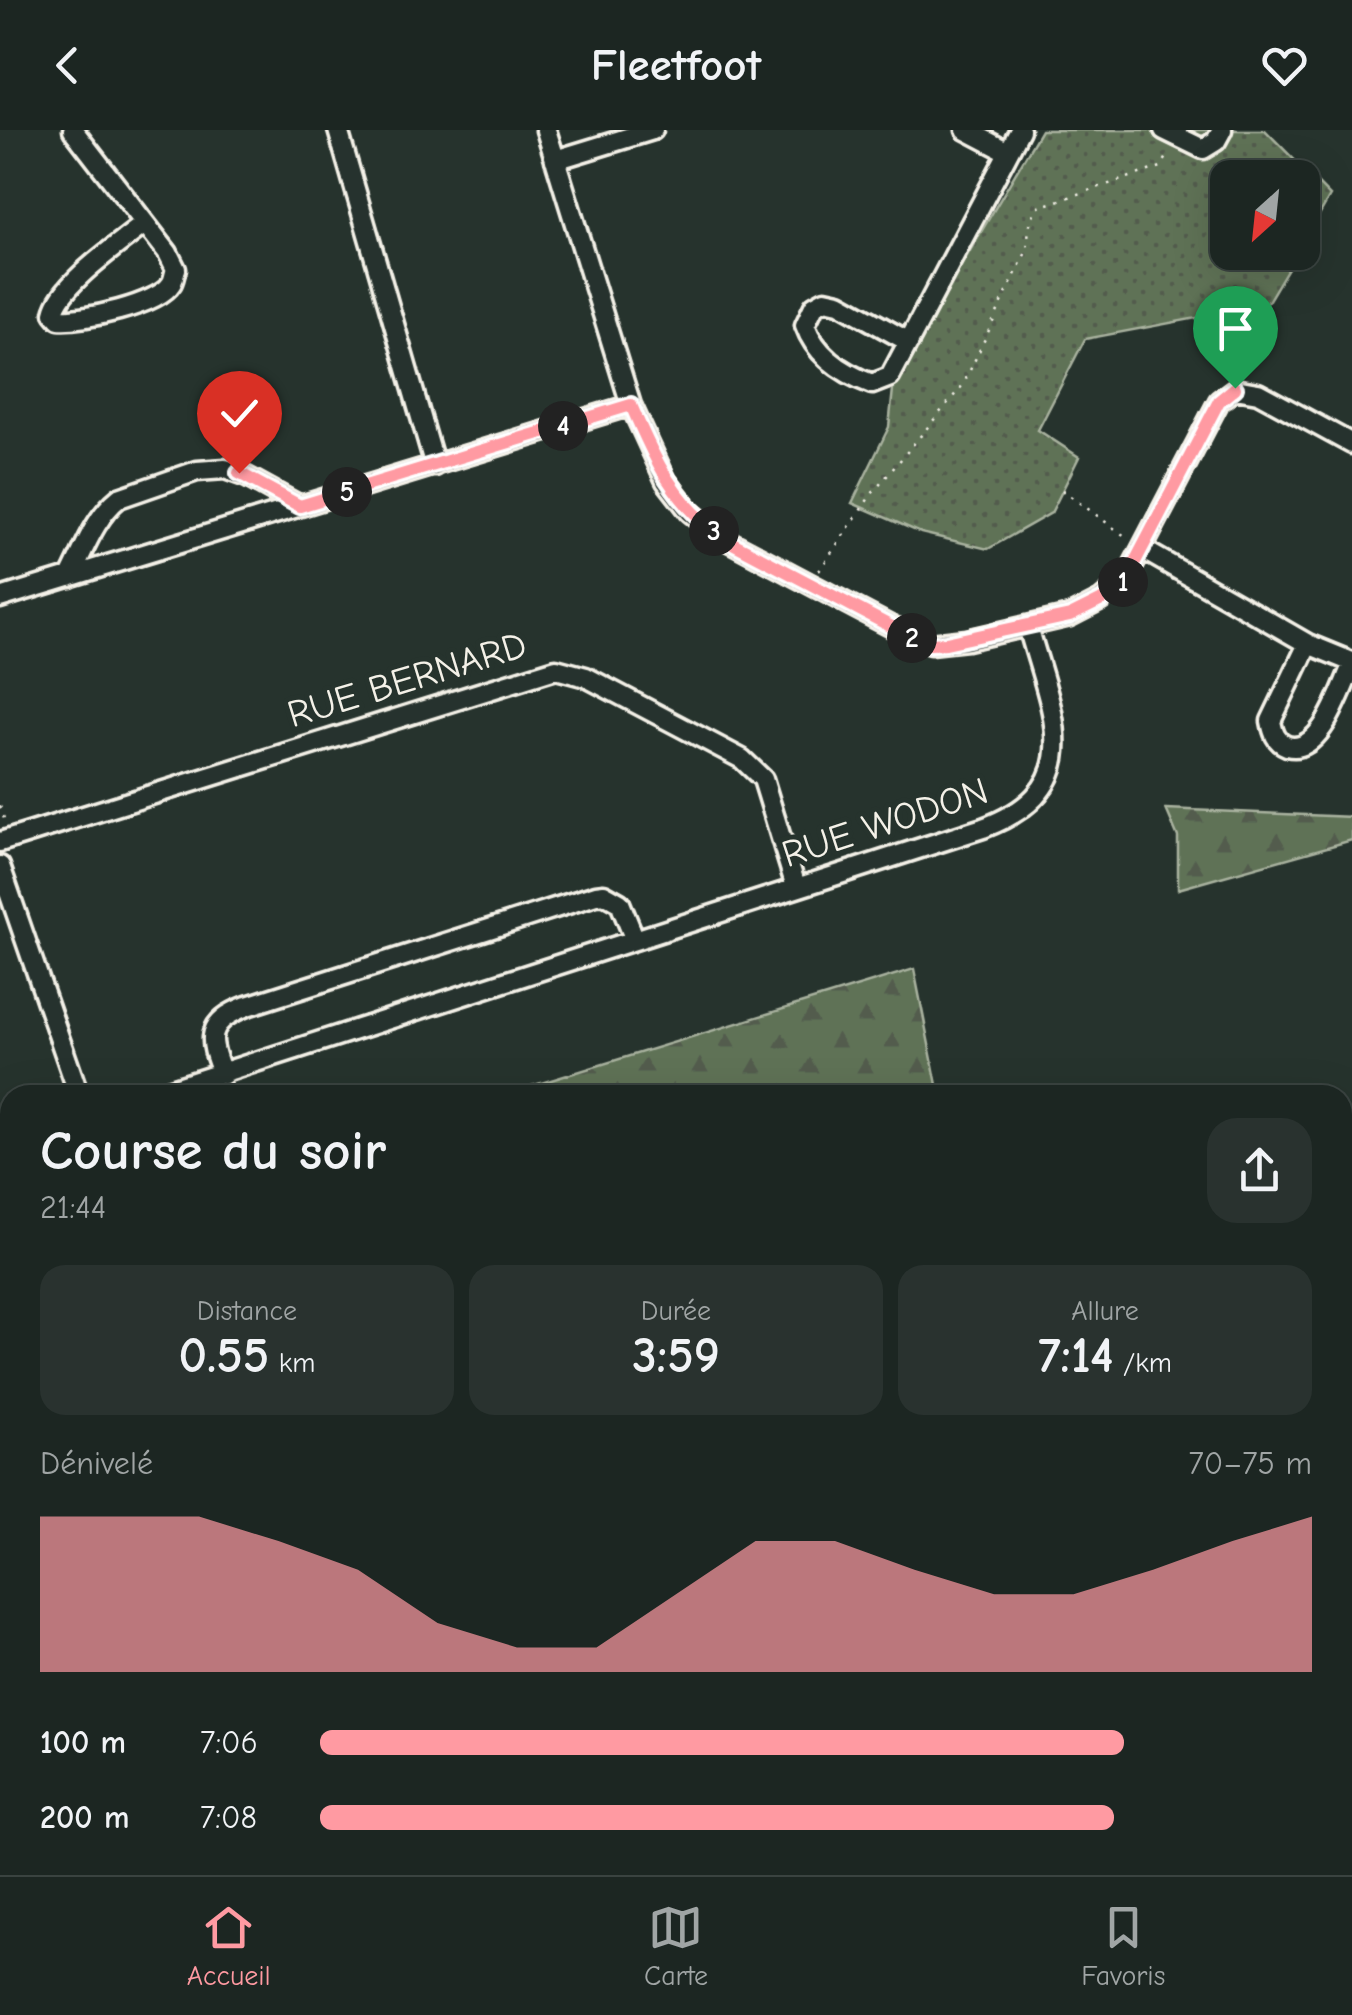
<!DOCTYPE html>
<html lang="fr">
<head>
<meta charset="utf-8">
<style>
	:root { --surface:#1c2622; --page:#29322f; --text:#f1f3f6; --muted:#a0a5a5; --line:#3a4340; --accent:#ff9aa2 }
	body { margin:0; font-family:"Comic Neue",sans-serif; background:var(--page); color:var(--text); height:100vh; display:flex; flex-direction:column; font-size:38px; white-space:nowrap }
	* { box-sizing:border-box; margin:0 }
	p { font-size:32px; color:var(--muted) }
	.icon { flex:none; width:55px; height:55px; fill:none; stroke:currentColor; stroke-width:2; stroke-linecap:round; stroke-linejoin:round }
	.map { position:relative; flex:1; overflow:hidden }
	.panel { position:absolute; left:0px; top:955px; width:1352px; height:790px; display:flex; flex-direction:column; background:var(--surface); border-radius:30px 30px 0 0; box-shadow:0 10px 40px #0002,0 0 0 2px var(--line) }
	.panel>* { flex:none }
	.needle { width:65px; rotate:207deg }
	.fabs { position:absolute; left:1210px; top:30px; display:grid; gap:20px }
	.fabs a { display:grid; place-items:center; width:110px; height:110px; border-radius:20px; background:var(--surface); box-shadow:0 10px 40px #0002,0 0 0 2px var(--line); font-size:50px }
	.pin { position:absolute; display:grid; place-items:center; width:85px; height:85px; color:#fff; margin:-102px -42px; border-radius:50% 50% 50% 0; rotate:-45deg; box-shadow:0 0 10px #0007 }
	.pin .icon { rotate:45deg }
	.km { position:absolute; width:50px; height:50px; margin:-25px; border-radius:50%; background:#222; color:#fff; font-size:28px; line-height:50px; text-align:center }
	.round { display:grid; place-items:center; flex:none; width:105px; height:105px; border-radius:30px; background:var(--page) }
	.head { display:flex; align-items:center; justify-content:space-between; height:170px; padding:0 40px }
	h1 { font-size:55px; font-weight:800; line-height:75px }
	.stats { display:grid; grid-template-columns:repeat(3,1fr); gap:15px; height:170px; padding:10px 40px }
	.stats div { display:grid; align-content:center; border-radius:25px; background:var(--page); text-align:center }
	.stats b { font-size:50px; font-weight:800 }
	.stats small { font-size:28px; font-weight:400 }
	.stats p { font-size:28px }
	.chart { height:280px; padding:20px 40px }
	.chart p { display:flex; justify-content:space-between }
	.chart svg { width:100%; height:180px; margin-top:10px; fill:var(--accent); opacity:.7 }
	ul { padding:0 40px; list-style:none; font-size:32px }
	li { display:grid; grid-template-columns:160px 120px 1fr; align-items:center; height:75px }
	li i { height:25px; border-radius:12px; background:var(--accent) }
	header { display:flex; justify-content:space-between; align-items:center; height:130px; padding:0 40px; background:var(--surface); font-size:45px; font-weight:800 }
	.tabs { display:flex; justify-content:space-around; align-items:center; height:140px; border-top:2px solid var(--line); background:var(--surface); font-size:28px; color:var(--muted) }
	.tabs a { display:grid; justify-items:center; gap:5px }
	.tabs .active { color:var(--accent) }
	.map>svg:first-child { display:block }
</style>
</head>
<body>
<header><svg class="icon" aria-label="back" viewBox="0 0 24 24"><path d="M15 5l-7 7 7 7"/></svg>Fleetfoot<svg class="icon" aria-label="heart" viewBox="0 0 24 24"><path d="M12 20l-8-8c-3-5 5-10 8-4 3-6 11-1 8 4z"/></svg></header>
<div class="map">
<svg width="1352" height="1745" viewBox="0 0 1352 1745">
	<defs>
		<pattern id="forest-firs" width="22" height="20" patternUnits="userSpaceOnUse" patternTransform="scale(2.5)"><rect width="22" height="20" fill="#5e7256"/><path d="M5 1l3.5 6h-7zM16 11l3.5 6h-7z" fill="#525b4d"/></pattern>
		<pattern id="park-dots" width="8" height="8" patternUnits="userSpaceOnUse" patternTransform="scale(2.5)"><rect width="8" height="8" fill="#5e7256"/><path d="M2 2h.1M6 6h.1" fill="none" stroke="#525b4d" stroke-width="1.8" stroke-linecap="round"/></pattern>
		<pattern id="building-cross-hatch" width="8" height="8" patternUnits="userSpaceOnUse" patternTransform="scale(2.5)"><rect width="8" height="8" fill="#675e51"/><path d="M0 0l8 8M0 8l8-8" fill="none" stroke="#7d766a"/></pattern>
	</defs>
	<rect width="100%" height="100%" fill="#26332d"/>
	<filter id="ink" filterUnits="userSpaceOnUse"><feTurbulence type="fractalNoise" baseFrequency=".01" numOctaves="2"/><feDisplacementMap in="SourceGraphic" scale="20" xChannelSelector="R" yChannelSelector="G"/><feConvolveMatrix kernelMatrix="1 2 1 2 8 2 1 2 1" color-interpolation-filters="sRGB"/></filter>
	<g filter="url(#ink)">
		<!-- built -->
		<path fill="#3a4038" d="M10,1255V1735H485L488,1745H0V1258Z
			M849,1735H1169L1172,1745H852Z"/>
		<!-- forest -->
		<path fill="url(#forest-firs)" stroke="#a9b29f" stroke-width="2.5" d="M1166,679L1352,687V710L1178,759V707Z
			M914,839L939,965H502Z"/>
		<!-- park -->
		<path fill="url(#park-dots)" stroke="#a9b29f" stroke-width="2.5" d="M1041,0H1265L1330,66L1303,113L1302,48H1228V122L1297,123L1266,175L1085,209L1038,300L1079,327L1051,383L988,419L921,403L852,373L889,297L894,250Z"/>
		<!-- building -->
		<path fill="url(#building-cross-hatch)" stroke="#f4f1e8" stroke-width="2.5" d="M919,1735H1085L1053,1745H913L910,1738Z"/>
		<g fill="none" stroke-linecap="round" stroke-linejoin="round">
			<defs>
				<path id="minor" d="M73,0L168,123L176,139C174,144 174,150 171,154C158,175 82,191 59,189L54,183C60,153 121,113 144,94
					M338,0L435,336
					M546,0L631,275L666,351L690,382L705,394L723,408L810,454L911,507L931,514L967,510L1070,486L1101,470L1126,449L1219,271L1235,259L1258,263L1352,314
					M966,0L1008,22
					M1164,0L1203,19L1216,11L1222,0
					M555,30L653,0
					M909,212L839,173L825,170L814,176L805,195C816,226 842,243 872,254L890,247L1020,0
					M1142,419L1308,514L1352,532
					M70,447C84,420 95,387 119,368L197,341L225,339L247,347L300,376
					M0,468L631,275
					M1308,514L1271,591C1273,602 1276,612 1287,616C1321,626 1341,559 1352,536
					M0,712L556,539L586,547L742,629L763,649L796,757
					M0,736L79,965
					M223,945C208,909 205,892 247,876L596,765L604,764L620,773L635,810
					M153,965L983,698C1093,657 1051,582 1028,496
					M0,995L10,993
					M0,1246L10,1243
					M817,1735L821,1745
					M838,1735L841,1745
					M535,1745L563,1735"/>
			</defs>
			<!-- minor casing -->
			<use href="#minor" stroke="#f4f1e8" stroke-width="25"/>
			<!-- path -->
			<path stroke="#f4f1e8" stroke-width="2.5" stroke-dasharray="2.5 8" stroke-linecap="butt" d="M1062,360L1129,409
				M819,441L871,365L963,255L1027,120L1029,97L1036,78L1161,37L1170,22
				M0,676L5,692
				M0,1453L6,1442V1433
				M0,1516L10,1498
				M0,1688L10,1682"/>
			<!-- minor -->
			<use href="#minor" stroke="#26332d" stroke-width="18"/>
		</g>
	</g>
	<g fill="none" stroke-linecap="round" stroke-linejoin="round" filter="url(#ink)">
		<defs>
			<path id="route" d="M239,343L300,376L631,275C655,331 673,371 723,408L911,507L931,514L946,513L1070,486L1102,470L1126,449L1219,271L1235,258"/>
		</defs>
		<!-- route casing -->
		<use href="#route" stroke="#fff" stroke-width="20"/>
		<!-- route -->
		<use href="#route" stroke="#ff9aa2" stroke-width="12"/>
	</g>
	<g text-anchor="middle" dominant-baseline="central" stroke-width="10" stroke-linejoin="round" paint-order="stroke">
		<!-- street labels -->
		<g font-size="38" fill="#f4f1e8" stroke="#26332d">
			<text transform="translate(407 550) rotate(-17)">RUE BERNARD</text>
			<text transform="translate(885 693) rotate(-18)">RUE WODON</text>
		</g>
	</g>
</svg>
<div class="fabs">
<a><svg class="needle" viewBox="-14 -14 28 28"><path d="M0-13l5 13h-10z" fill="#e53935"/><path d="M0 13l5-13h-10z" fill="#a0a5a5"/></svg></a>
</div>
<div class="pin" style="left:1235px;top:258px;background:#1e9e55"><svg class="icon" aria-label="arrive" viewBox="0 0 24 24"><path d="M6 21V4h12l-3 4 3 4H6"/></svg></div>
<div class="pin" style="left:239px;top:343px;background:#d93025"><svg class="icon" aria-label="check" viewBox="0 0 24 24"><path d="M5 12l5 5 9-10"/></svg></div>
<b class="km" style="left:1123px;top:452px">1</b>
<b class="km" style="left:912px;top:508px">2</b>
<b class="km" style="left:714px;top:401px">3</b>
<b class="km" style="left:563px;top:296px">4</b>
<b class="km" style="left:347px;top:362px">5</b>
<section class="panel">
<div class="head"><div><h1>Course du soir</h1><p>21:44</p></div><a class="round"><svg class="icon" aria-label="share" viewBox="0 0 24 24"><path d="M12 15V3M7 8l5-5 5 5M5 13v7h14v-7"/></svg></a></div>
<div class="stats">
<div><p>Distance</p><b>0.55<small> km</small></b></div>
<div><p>Durée</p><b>3:59</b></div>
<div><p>Allure</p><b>7:14<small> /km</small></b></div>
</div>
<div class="chart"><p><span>Dénivelé</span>70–75 m</p>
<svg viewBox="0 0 160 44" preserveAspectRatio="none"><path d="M0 44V6L10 6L20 6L30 12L40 19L50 32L60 38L70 38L80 25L90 12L100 12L110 19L120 25L130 25L140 19L150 12L160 6V44z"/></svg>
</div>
<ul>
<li><b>100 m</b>7:06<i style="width:81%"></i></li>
<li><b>200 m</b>7:08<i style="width:80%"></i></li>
</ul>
</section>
</div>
<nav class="tabs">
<a class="active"><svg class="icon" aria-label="home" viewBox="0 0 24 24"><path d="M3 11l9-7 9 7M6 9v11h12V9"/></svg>Accueil</a>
<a><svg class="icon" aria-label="map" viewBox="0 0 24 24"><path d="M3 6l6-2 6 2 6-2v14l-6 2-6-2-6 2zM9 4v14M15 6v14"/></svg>Carte</a>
<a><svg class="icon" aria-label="saved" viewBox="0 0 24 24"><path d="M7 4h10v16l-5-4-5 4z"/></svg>Favoris</a>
</nav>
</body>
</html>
